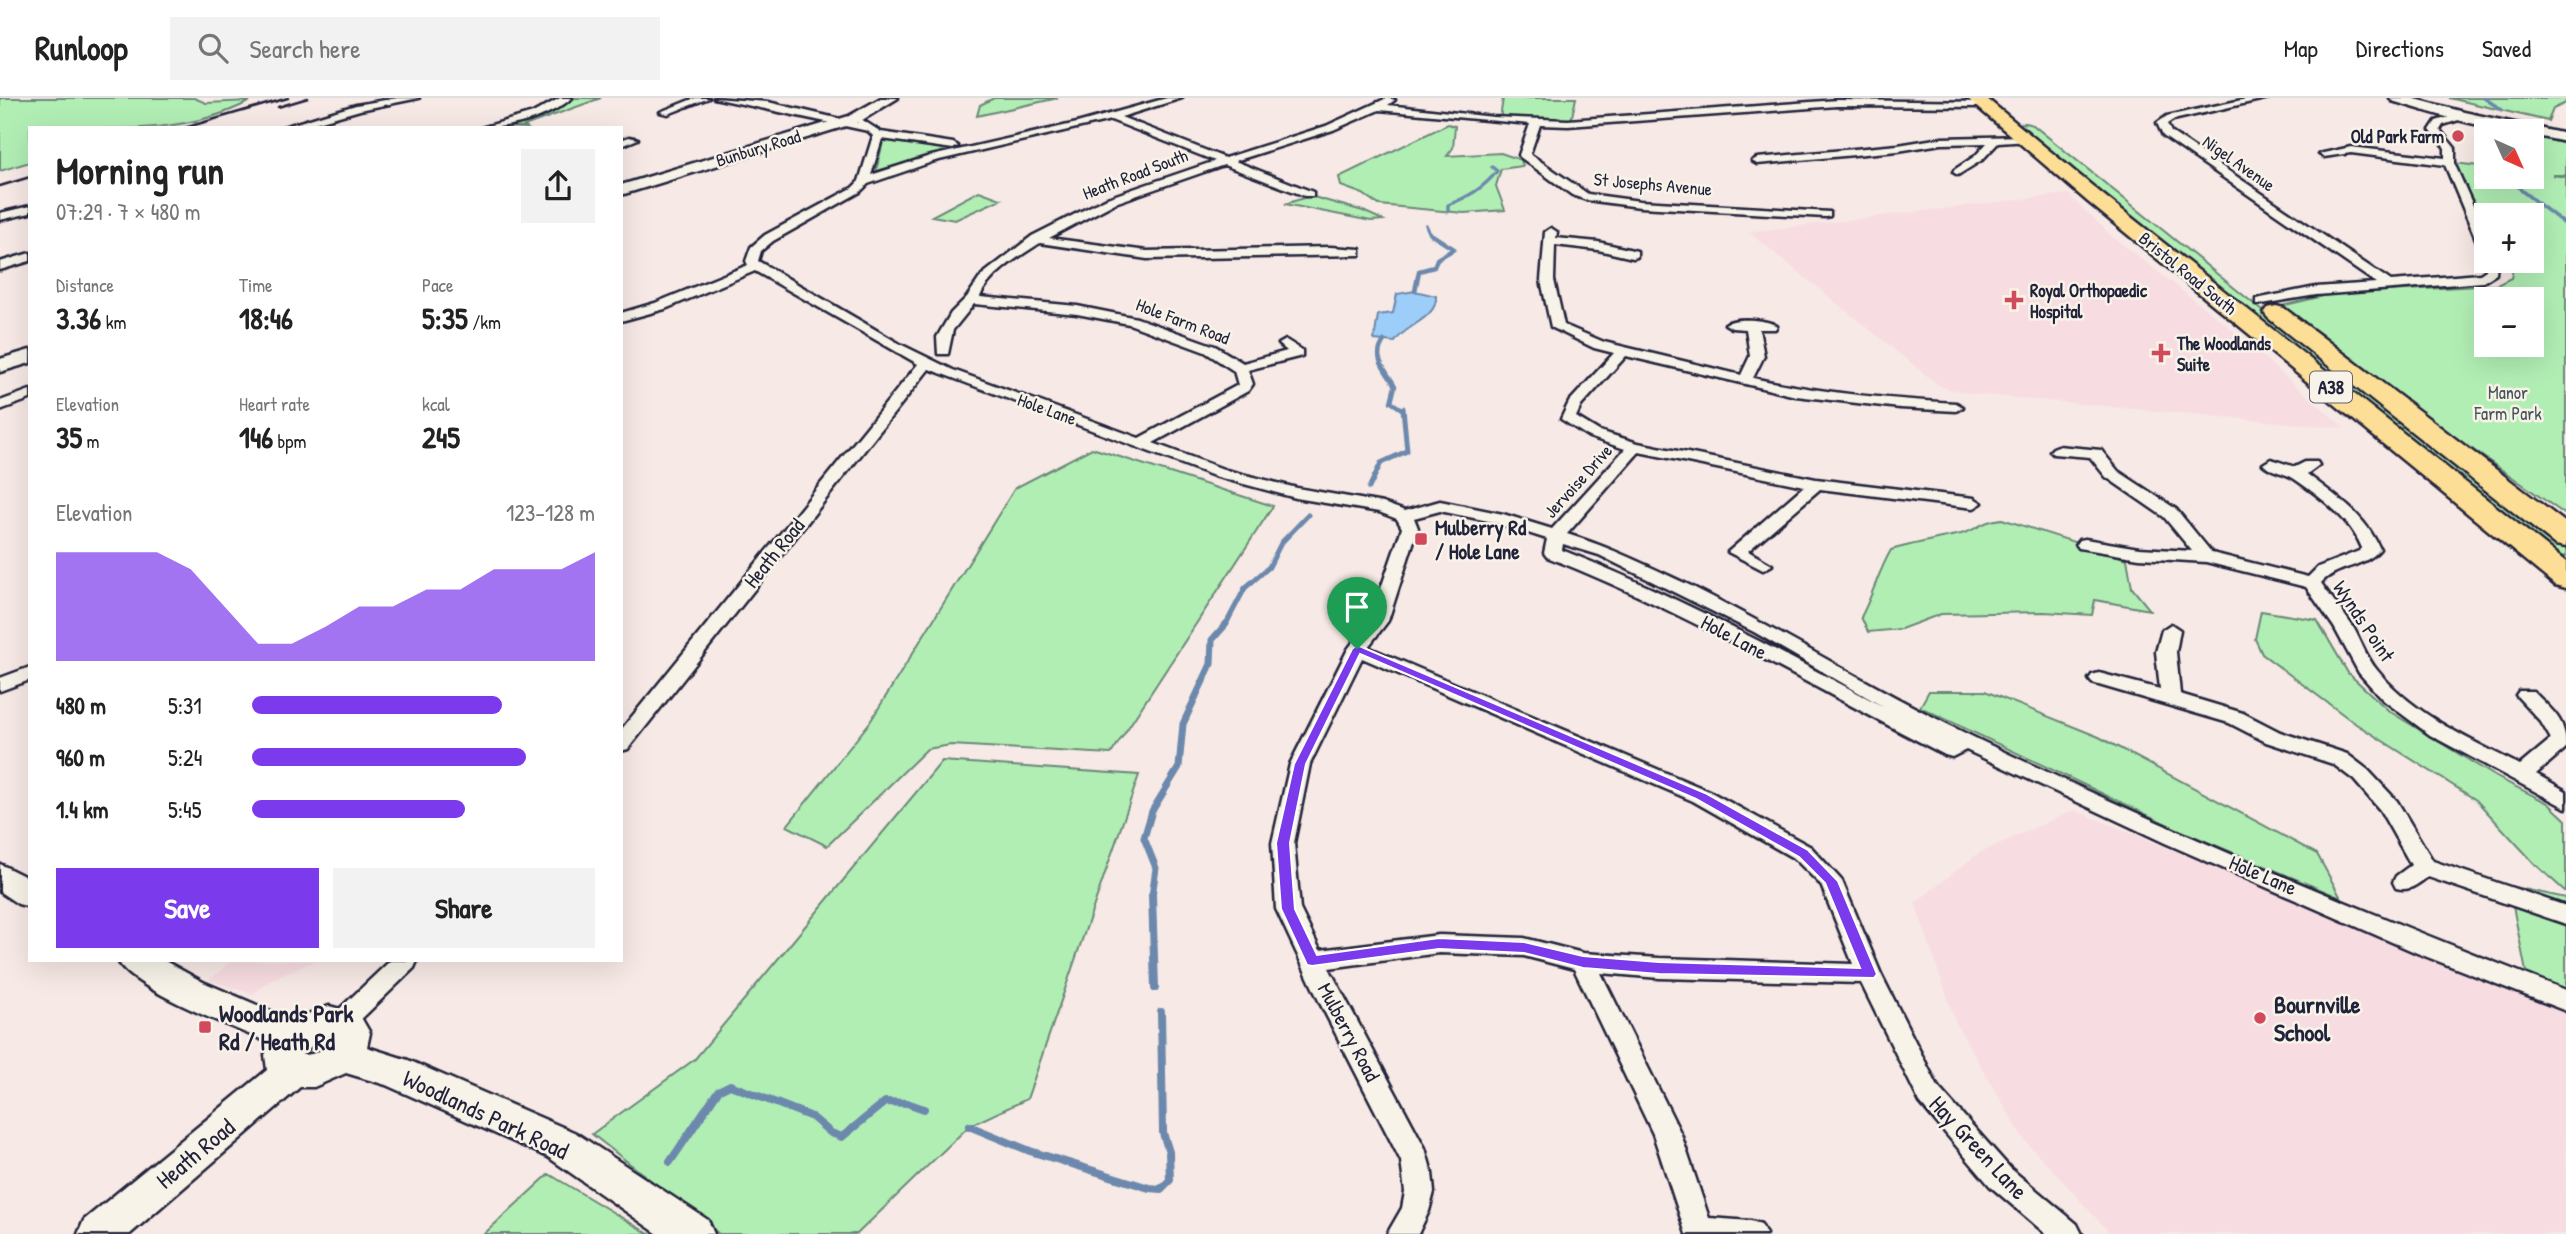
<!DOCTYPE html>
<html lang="en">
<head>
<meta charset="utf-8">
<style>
	:root { --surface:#fff; --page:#f2f2f2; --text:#222; --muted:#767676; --line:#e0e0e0; --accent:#7c3aed }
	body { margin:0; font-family:"Patrick Hand",sans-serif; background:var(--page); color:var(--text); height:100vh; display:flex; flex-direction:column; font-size:26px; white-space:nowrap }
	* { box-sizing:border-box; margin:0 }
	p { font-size:23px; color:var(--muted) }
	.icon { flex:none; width:38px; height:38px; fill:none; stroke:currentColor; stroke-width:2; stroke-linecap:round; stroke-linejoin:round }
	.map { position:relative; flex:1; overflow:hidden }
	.details { position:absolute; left:28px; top:28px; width:595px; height:836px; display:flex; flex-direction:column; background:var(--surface); border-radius:0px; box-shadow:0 7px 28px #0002 }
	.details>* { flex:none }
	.needle { width:46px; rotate:135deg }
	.controls { position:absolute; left:2474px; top:21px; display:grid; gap:14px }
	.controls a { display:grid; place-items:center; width:70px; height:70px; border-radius:0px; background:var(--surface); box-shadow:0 7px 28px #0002; font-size:35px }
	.pin { position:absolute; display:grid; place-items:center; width:60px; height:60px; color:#fff; margin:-72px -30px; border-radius:50% 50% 50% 0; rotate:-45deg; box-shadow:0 0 7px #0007 }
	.pin .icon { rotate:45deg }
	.round { display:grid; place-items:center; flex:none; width:74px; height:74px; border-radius:0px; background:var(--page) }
	.head { display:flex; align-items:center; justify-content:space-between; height:119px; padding:0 28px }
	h1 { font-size:38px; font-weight:800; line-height:52px }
	.metrics { display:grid; grid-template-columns:repeat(3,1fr); gap:10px; height:119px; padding:7px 28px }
	.metrics div { display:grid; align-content:center }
	.metrics b { font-size:30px; font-weight:800 }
	.metrics small { font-size:19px; font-weight:400 }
	.metrics p { font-size:19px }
	.chart { height:196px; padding:14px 28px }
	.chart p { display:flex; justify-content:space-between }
	.chart svg { width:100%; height:126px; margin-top:7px; fill:var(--accent); opacity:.7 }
	.cta { display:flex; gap:14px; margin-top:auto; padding:14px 28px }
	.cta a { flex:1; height:80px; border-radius:0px; background:var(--accent); color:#fff; font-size:28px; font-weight:800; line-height:80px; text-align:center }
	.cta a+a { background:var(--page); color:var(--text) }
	ul { padding:0 28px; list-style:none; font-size:23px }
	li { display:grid; grid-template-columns:112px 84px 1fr; align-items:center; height:52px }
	li i { height:18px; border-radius:9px; background:var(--accent) }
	header { display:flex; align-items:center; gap:42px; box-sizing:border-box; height:98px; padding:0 35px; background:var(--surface); border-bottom:2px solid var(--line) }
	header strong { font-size:33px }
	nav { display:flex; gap:38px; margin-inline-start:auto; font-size:24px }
	.search { width:490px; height:63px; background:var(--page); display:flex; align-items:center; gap:18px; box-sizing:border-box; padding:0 24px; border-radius:0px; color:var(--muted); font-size:26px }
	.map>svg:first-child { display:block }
</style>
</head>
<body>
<header>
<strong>Runloop</strong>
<div class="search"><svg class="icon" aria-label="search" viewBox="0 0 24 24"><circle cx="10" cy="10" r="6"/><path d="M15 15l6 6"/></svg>Search here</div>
<nav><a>Map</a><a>Directions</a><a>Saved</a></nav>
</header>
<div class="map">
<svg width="2566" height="1136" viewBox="0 0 2566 1136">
	<rect width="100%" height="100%" fill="#f7e9e5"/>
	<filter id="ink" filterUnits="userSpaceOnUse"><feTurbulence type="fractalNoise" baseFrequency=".0143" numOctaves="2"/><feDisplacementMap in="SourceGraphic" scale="14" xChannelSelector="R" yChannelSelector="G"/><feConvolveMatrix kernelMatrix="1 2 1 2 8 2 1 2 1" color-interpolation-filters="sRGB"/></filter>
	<g filter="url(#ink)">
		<!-- built -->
		<path fill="#f7dce1" d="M2068,96L2114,140L2225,226L2344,330L1973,296L1941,289L1749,134Z
			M2074,712L2566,912V1136H2111L2023,1040L1957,927L1915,805L1979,755Z
			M231,863H315L271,882L253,896L209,882Z"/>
		<!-- green -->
		<path fill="#b1eeb4" stroke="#6a8878" stroke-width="2" fill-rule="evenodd" d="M0,0H194L206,5L250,3C184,39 103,30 30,30V64L0,73Z
			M573,0H601L524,28L527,30L500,29L522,24Z
			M994,0H1058L977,18L980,7Z
			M1503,0H1576L1571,23L1500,21Z
			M2449,0H2566V5L2553,11L2548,23Z
			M2025,25L2033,27L2269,218L2566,449V459L2545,456L2015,26Z
			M1448,26L1455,28L1453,50L1447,58L1501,55L1521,62L1523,68L1501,71L1496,88L1505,112L1464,115L1379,107L1363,96L1341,88L1339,79Z
			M2532,38L2566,46V77H2552L2566,79V417L2368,278L2321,236L2281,208L2332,196L2497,187L2511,180L2513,171L2510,163H2532V117H2487V124L2450,67L2454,65L2487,69V79H2532ZM2487,201H2532V247H2487Z
			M884,40L955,52L876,73Z
			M979,93L1001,101L955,122L932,118Z
			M1310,98L1363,113L1383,122L1371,123L1285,106Z
			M1092,350L1273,408L1111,656L951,647L927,651L827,748L787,728L870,624L1015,390Z
			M2002,421L2127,461L2132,490L2150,512L2095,502L2092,517L2044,514L1941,516L1901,531L1868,534L1861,519C1873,497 1878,474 1891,452C1915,445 1937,441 1961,436C1977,432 1981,423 2002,421Z
			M2261,513L2317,522L2348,575L2389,613L2498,680L2548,705L2566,722V794L2535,766L2476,702L2356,626L2262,556L2255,541Z
			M1929,593H1985L2099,639L2317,756L2341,800L2179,732L1920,609Z
			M942,663L1139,677L1027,1001L969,1028L857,1136H719L592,1036L695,961Z
			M2509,788L2566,800V891L2527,879Z
			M549,1076L649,1136H484Z"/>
		<!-- water -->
		<path fill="#9dcdf9" stroke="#6c89ad" stroke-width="2" d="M1415,193L1436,198C1438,221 1404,227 1395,244L1374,242L1378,217L1393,215L1397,196Z"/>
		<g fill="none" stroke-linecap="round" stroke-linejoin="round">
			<!-- stream-far4 -->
			<path stroke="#6c89ad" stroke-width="3.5" d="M2484,0L2502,12
				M2510,79L2522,93L2566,127
				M1448,114V107C1468,99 1484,90 1497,73L1492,69
				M1426,127L1430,136L1436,139"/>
			<!-- stream-far3 -->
			<path stroke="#6c89ad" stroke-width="4.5" d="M1415,193L1419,173L1434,169L1437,161L1454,151L1432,137
				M1384,243C1371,261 1387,272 1395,288L1391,304L1403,312"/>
			<!-- stream-far2 -->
			<path stroke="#6c89ad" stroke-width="5" d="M1369,390L1381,365L1407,353L1403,310
				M1225,528L1245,490L1269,469L1281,445L1308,417"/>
			<!-- stream-far1 -->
			<path stroke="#6c89ad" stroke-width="7" d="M1152,798L1156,770L1144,740L1152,713L1179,669L1183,626L1211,566L1212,542L1226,526"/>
			<!-- stream -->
			<path stroke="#6c89ad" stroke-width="8" d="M1152,797L1155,890
				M969,1028L1030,1053L1149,1090L1161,1091L1170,1082L1169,1054L1163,1035L1161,914
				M670,1064L718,993L730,987L812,1019L831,1035L842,1039L885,1004L907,1005L924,1011"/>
			<defs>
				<path id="street" d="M397,0H419L360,12L297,30H280L356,7Z
					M560,0H572C548,20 512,30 481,30L533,15Z
					M695,0H709L668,16L660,14Z
					M714,0L768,4L857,25L861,21L881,34L953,45L958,48L953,51L882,41L871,77L927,59L1077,25L1167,0H1182L1121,19L1225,60L1326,28L1387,0L1395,2L1388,7L1493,19L1568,22L1837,2L1986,4L1988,6L1983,9L1837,8L1568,28L1540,27L1530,56L1588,96L1640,103L1830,114V118L1826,119L1640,109L1586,102L1572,97L1520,59L1519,57L1530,26L1379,12L1333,32L1235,63L1313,94V98H1305L1224,67L1115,105L1049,140L1147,153L1330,149L1360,151V157L1147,161L1040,145C1020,158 989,176 980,199L1077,208L1137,220L1215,248L1243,265L1287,253L1279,246L1286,242L1302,252V258L1248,272L1253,286L1248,293L1153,345L1226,372L1297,390L1383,405L1405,413L1440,403L1503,416L1552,431L1625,351L1589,339L1561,321L1569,304L1614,255L1594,250L1551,229L1541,182L1545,134L1551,130L1557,134L1556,140L1598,144L1637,153V159L1633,160L1598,152L1555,147L1554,182L1564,227L1604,244L1741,277L1750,258L1746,231L1732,230L1725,226C1735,219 1767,221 1777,228L1775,231H1759L1764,258L1753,280C1820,295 1888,301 1956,305L1963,309L1956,313L1900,310L1796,298L1626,258L1581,308L1576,319L1599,333L1638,345L1816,381L1974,400L1982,405L1974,410L1820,391L1748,453L1772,467L1763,472L1728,454L1804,388L1639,354L1567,436C1610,449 1648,468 1689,487C1785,535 1875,592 1971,638C2165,732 2366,815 2566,892V913L2417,855L2165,745L1966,652L1952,659L1945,657C1812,589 1685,513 1547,459L1544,455L1547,441L1493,424L1440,413L1414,420L1418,430L1388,523L1368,549L1709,693L1811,749L1842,783L1881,876L1938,989L2010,1070L2077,1126L2082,1136H2046L1990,1088L1920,1005L1861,885L1659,880L1601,875L1681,1036L1709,1120L1751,1123L1761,1126L1766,1136H1686L1653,1036L1574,871L1524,858L1439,855L1329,870L1425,1050L1432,1075L1434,1094L1429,1113L1418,1136H1387L1402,1110L1405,1094L1401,1063L1321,907L1276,811L1272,745L1290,666L1348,551L1370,522L1402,430L1397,421L1379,414L1296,400L1214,378L929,271L628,651L621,653V632L918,266L755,173L665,211L621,223V215L655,205L748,167L746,163L751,149L765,137L852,90L859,83L873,38L868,33ZM1111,22L1215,63L1107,100L1032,138L982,177L967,199L951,215L937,239L938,256H948L953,232L974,206L1077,216L1129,226L1205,254L1234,273L1238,287L1139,340L953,272L900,246L758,163L761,153L773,143L860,94L868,86L935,63ZM1563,446L1599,457L1754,534L1884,609C1778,553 1674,496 1562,452ZM1362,560L1693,703L1795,761L1821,787L1853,866L1659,860L1583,855L1524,840L1439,837L1320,852L1300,811L1294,745L1310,666Z
					M2251,0H2269L2173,22L2167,26L2171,34L2391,183L2480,176L2486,172L2487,160V163H2497L2496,176L2483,184L2316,197L2256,207V201L2316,189L2376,185L2163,38L2157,25L2167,18Z
					M2462,15L2465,16V20L2443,27L2440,32L2455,50V67L2487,139V157L2481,153L2445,67L2351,55L2324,59L2319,56L2351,49L2445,60V50L2430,32L2436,23Z
					M2025,38L2029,39V43L1998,45L1982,62L1958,77L1953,74L1954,72L1975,58L1987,45L1941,46L1898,53L1757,66L1752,63L1757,60L1898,47L1941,40Z
					M629,39L638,41L621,48V42Z
					M30,108V115L0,122V115Z
					M30,155V163L0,172V164Z
					M30,292V301L0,312V303Z
					M2058,348L2101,352L2118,373L2176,411L2212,455L2308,479L2318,469L2359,453L2362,450C2350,420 2319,398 2293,380C2283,374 2271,374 2263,366L2271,361L2295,369L2305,364H2317L2319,367L2307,376C2335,398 2365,416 2380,451C2365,470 2337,467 2321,485C2331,500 2343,514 2353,529C2361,543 2366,559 2377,572C2414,617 2469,641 2520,667L2551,641L2541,624L2516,597L2519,593H2533C2552,613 2566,620 2566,650L2536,676L2566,693V710L2430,637L2383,602L2359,575L2334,529L2306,489L2206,464L2139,460L2079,450L2076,446L2079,442L2085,441L2139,450L2192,453L2164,419L2106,379L2090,359L2053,356L2050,353L2053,350Z
					M2171,526L2180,532L2176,554L2180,596L2243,615L2280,634L2347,656L2368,672L2397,703L2433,763L2566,808V826L2428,779C2417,786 2410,794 2396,790L2393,784L2396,778L2411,767L2380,712L2354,682L2333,666L2266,644L2229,625L2092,585L2089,581L2092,577L2099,575L2160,591L2156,554L2162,532Z
					M30,569V582L0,593V580Z
					M390,863H417L414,870L351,931L342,934L333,931L329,924L333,917Z"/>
				<path id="secondary" d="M881,0H898L859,24L621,97V87L849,18Z
					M2390,0H2412L2464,14L2566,36V44L2532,37V33C2485,33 2437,16 2392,3Z
					M30,252V265L0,274V261Z
					M0,766L30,781V809L18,806L0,794Z
					M118,863H165L203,884L292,922L329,908L359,916L370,935L367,949L408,962L576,1035L708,1122L714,1136H658L548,1059L386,987L346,975L314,989H300L130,1136H78L84,1122L267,972L265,957L270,945C236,930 134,893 118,863ZM329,938L332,939C327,951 315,957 302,957L311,948Z"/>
				<path id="highway" d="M1967,0H1986L2102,96L2566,464V490L2555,487L2088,104Z
					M2276,208L2284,210L2566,425V449L2555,447L2268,220L2264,215L2268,210Z"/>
			</defs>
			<!-- street casing -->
			<use href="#street" stroke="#22223b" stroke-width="5"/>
			<!-- secondary casing -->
			<use href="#secondary" stroke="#22223b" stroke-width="5"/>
			<!-- highway casing -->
			<use href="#highway" stroke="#22223b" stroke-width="5"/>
			<!-- street -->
			<use href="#street" fill="#f7f3e8" fill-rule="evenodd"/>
			<!-- secondary -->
			<use href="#secondary" fill="#f7f3e8" fill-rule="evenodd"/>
			<!-- highway -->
			<use href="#highway" fill="#fdde96" fill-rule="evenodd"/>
			<!-- rail -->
			<path stroke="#22223b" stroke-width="2.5" d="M278,9L308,0
				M184,30L288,0
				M0,88L30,79"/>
		</g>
	</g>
	<!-- route -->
	<path fill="#7c3aed" stroke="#fff" stroke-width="2" fill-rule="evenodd" d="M1357,547L1705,695L1808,752L1838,783L1877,876L1874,880L1659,876L1583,870L1524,855L1439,851L1312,868L1307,867L1281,811L1276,745L1294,666L1352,551ZM1360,556L1696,701L1799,759L1825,785L1860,870L1659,864L1583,858L1524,844L1439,840L1317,857L1295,811L1290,745L1306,666Z"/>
	<!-- markers -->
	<g fill="#d1495b" stroke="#f7f3e8" stroke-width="2.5">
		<circle cx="2458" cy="38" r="7"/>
		<path d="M2010.5 191.5h7v7h7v7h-7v7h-7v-7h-7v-7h7z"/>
		<path d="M2157.5 244.5h7v7h7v7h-7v7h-7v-7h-7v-7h7z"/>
		<rect x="1414" y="434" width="14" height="14" rx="3.5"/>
		<circle cx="2260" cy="920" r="7"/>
		<rect x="198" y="922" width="14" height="14" rx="3.5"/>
	</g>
	<g text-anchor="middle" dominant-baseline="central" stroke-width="5" stroke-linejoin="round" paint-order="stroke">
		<!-- far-poi labels -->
		<g font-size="18" font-weight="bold" fill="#22223b" stroke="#f7f3e8" text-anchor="start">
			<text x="2444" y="38" text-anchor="end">Old Park Farm</text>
			<text x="2030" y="192">Royal Orthopaedic<tspan x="2030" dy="21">Hospital</tspan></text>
			<text x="2177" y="245">The Woodlands<tspan x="2177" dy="21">Suite</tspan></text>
		</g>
		<!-- far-street labels -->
		<g font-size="18" fill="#22223b" stroke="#f7f3e8">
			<text transform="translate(758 50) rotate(-17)">Bunbury Road</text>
			<text transform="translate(2239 65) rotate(35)">Nigel Avenue</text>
			<text transform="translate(1135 76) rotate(-21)">Heath Road South</text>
			<text transform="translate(1653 86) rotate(5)">St Josephs Avenue</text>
			<text transform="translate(2188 175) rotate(39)">Bristol Road South</text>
			<text transform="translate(1183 223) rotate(21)">Hole Farm Road</text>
			<text transform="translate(1047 311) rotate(20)">Hole Lane</text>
			<text transform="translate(1578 383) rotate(-48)">Jervoise Drive</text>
		</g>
		<!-- far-park labels -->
		<g font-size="18" fill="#465559" stroke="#f7f3e8">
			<text x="2508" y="294">Manor<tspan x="2508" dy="21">Farm Park</tspan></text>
		</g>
		<!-- shield labels -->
		<rect fill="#f7f3e8" stroke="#62616f" stroke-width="2" x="2310" y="273.5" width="42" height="31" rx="5"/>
		<g font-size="19" font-weight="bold" fill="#22223b">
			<text x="2331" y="289">A38</text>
		</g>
		<!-- poi labels -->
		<g font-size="21" font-weight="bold" fill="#22223b" stroke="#f7f3e8" text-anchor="start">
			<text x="1435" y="429">Mulberry Rd<tspan x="1435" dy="24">/ Hole Lane</tspan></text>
		</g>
		<!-- street labels -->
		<g font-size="21" fill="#22223b" stroke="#f7f3e8">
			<text transform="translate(774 455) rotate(-51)">Heath Road</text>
			<text transform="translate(2364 523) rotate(56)">Wynds Point</text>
			<text transform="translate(1734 539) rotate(28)">Hole Lane</text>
			<text transform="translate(2263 777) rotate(23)">Hole Lane</text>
			<text transform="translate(1349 934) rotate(62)">Mulberry Road</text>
		</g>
		<!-- near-poi labels -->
		<g font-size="24" font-weight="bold" fill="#22223b" stroke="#f7f3e8" text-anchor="start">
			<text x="2274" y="906">Bournville<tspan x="2274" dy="28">School</tspan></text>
			<text x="219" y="915">Woodlands Park<tspan x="219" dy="28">Rd / Heath Rd</tspan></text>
		</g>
		<!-- near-street labels -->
		<g font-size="24" fill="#22223b" stroke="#f7f3e8">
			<text transform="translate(486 1016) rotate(25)">Woodlands Park Road</text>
			<text transform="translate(1979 1049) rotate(47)">Hay Green Lane</text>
			<text transform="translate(195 1055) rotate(-40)">Heath Road</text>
		</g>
	</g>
</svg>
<div class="controls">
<a><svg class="needle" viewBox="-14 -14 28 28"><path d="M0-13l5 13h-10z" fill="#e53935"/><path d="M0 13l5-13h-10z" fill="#767676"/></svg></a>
<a>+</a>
<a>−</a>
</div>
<div class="pin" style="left:1357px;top:551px;background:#1e9e55"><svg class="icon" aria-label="arrive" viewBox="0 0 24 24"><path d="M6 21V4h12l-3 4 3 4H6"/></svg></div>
<section class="details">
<div class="head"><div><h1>Morning run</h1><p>07:29 · 7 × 480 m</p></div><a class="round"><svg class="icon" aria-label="share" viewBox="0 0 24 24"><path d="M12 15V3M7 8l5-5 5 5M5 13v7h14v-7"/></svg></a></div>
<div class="metrics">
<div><p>Distance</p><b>3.36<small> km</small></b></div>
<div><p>Time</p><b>18:46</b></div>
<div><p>Pace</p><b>5:35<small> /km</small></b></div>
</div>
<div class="metrics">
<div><p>Elevation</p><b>35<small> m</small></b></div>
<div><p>Heart rate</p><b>146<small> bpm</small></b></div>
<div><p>kcal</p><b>245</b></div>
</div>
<div class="chart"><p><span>Elevation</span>123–128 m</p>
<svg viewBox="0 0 160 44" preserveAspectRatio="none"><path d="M0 44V6L10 6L20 6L30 6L40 12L50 25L60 38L70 38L80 32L90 25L100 25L110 19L120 19L130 12L140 12L150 12L160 6V44z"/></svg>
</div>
<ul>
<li><b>480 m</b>5:31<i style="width:73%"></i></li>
<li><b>960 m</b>5:24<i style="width:80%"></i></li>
<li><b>1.4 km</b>5:45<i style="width:62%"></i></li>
</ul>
<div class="cta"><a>Save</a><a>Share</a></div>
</section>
</div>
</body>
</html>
